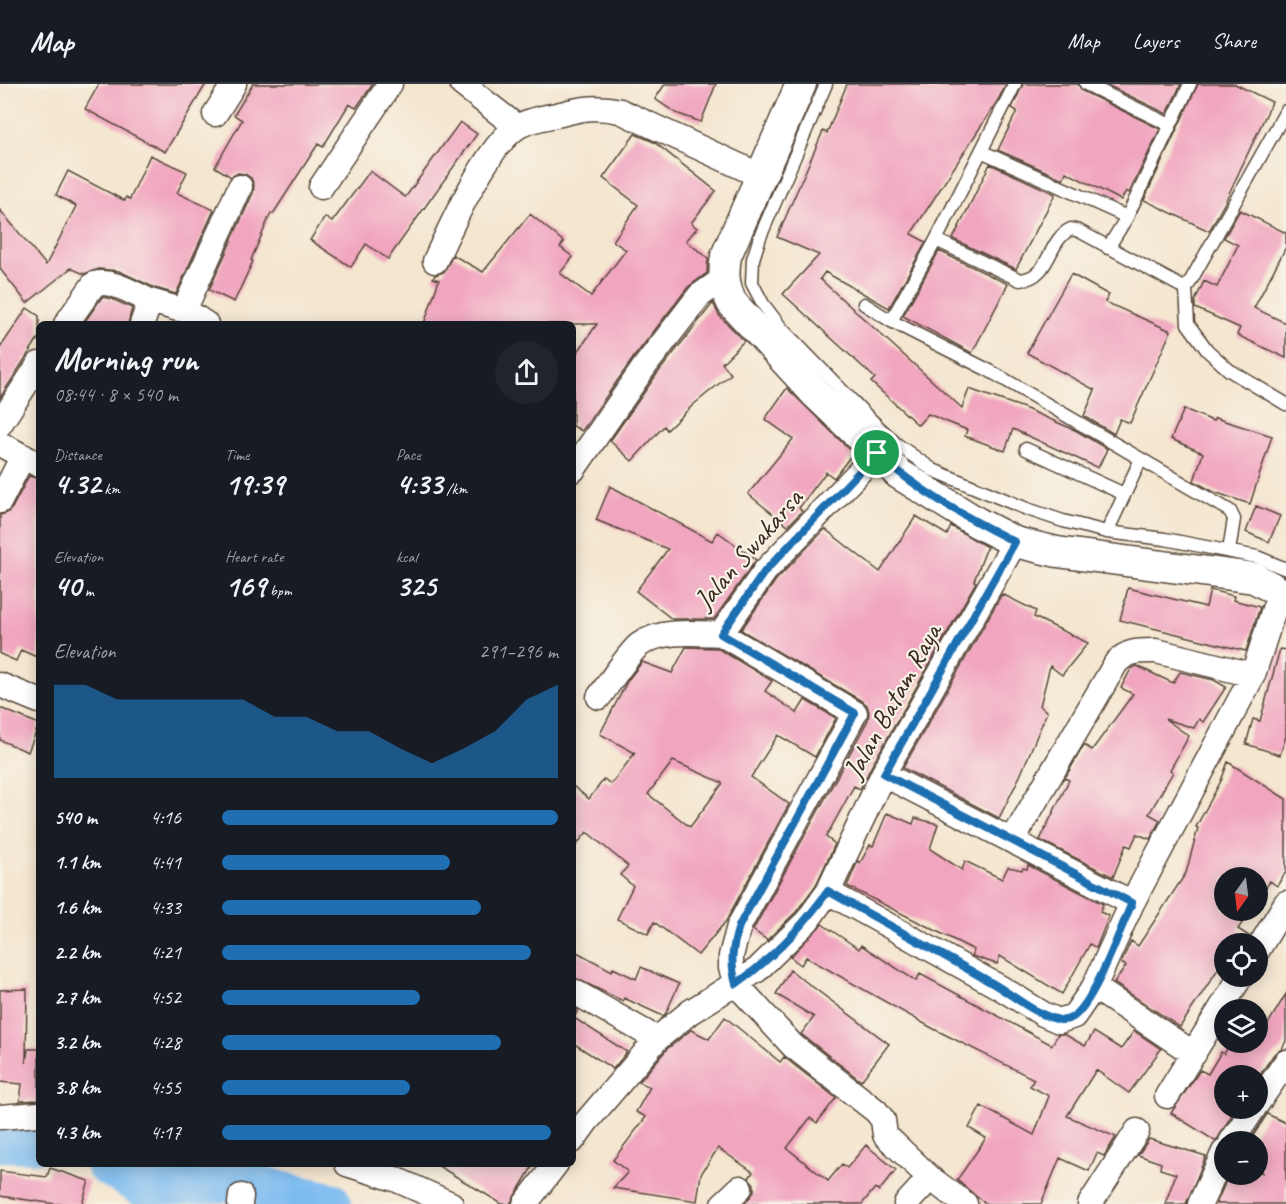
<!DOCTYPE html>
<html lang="en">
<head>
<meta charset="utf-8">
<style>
	:root { --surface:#171b24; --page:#20242c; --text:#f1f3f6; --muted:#9ea1a6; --line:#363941; --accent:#1f6fb2 }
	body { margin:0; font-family:Caveat,sans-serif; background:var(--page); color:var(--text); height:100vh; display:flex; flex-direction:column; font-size:22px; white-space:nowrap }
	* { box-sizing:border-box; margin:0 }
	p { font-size:20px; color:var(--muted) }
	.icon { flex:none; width:33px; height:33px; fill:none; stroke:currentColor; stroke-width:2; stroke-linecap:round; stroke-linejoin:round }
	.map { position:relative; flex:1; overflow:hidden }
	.details { position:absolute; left:36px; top:237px; width:540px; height:846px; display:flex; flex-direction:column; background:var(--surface); border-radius:9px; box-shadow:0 3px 15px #0003 }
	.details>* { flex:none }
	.needle { width:39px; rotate:194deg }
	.fabs { position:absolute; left:1214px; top:783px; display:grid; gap:12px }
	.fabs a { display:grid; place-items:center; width:54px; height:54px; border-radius:50%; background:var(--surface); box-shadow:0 3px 15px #0003; font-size:30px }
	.pin { position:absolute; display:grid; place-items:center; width:51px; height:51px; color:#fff; margin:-26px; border:3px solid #fff; border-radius:50%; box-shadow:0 2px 6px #0007 }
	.round { display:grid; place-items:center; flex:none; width:63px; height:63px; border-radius:32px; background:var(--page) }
	.headline { display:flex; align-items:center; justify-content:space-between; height:102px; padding:0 18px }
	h1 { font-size:33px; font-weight:700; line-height:45px }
	.stats { display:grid; grid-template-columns:repeat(3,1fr); gap:9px; height:102px; padding:6px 18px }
	.stats div { display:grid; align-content:center }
	.stats b { font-size:30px; font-weight:700 }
	.stats small { font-size:16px; font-weight:400 }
	.stats p { font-size:16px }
	.chart { height:168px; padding:12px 18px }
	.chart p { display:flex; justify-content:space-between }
	.chart svg { width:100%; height:108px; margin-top:6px; fill:var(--accent); opacity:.7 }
	ul { padding:0 18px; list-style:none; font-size:20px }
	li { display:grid; grid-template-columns:96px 72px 1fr; align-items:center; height:45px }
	li i { height:15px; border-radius:8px; background:var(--accent) }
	header { display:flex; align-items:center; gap:36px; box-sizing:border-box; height:84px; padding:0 30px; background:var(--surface); border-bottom:2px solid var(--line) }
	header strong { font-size:28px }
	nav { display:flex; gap:33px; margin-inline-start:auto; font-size:21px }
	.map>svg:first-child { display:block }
</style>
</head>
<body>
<header>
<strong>Map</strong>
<nav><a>Map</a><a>Layers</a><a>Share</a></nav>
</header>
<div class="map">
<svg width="1286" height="1120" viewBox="0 0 1286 1120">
	<rect width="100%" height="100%" fill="#f7f3e8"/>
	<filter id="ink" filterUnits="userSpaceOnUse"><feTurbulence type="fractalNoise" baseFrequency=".0167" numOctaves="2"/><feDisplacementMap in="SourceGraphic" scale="12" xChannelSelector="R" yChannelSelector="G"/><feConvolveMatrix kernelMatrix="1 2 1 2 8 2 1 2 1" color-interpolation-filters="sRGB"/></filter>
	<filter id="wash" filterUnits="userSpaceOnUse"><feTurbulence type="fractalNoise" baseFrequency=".008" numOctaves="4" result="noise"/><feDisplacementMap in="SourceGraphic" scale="24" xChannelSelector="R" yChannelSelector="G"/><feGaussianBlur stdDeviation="1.35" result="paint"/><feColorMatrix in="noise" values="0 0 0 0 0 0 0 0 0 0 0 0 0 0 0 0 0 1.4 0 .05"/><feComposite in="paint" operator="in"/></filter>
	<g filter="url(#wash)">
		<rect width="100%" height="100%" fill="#f4e6cf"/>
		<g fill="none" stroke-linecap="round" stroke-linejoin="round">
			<!-- river -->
			<path stroke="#7bbbf0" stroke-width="44" d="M0,1056L39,1057
				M107,1080L143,1101L239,1096L280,1109L330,1120"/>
		</g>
		<g id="blocks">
			<!-- building -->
			<path fill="#f1a5bf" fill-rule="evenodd" d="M99,0H206L165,68L85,25Z
				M253,0H373L356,24L349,20L323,63L318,60L273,130L271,129L251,176L253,177L234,218L209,206L253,109L254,101L251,94L245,90L238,89L231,93L215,83L242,36L234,31Z
				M665,0H716L701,38L676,29L655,15Z
				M847,0H1006L998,16L911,150L926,158L889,224L825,188L820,195L962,324L969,305L1024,324L1077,347L1107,365L1098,384L1013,345L1005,367L965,352L967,346L928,330L918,341L871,298L875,294L783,210L819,171L777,153L823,47L827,49Z
				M1023,0H1078L1082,7L1160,45L1129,109L1126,107L1121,116L1066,88L1063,95L998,66L1017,27L1012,24Z
				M1105,0H1181L1167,30Z
				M1198,0H1235L1272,18L1225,118L1209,147L1144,116Z
				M460,38L477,50L388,175L366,160L351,183L310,156L325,133L332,138L370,87L405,113L407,111Z
				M635,50L654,58L716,107L691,139L697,144L686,157L708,174L707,189L688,203L634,273L582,347L573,342V275L597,240H424L439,196L433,194L435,191L444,188L453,171L483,188L530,130L564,158L560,163L573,173L560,189L591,212L626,166L613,157L638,121L603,94Z
				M150,71L187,88L177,109L214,126L176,210L155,204L119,187L99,185L84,190L71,184L27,219L0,185V126L46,181L76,122L56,111L68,87L125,117L126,113L130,115Z
				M990,80L1055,110L1016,185L953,155Z
				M1240,126L1286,149V163L1254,224L1286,239V274L1237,251L1240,244L1195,224V217L1204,197L1217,203L1238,161L1224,154Z
				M939,167L1008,200L972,269L903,232Z
				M1071,190L1109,211L1105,218L1171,247L1130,339L1120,335L1114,350L1084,332L1095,306L1027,269Z
				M102,213L112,215L132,224L128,240H83Z
				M713,219L719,231L744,257L722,279L731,290L693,321L667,346L664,342L632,377L610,357L657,290Z
				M27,224L39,232V253L0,314V264Z
				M787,304L853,369L834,394L826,388L799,424L802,427L788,442L748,410L793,355L765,335Z
				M1184,325L1213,337L1215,334L1272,352L1250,420L1214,408L1194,397L1203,369L1171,355Z
				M29,392L39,395V574L21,566L16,577L0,570V431L7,429L12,424Z
				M610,402L712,457L718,448L756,476L714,535H672L636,507L668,465L596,436Z
				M1256,422L1280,432L1269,458L1246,448Z
				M916,432L947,451L951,442L987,463L974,497L976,498L871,683L860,705L854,702L826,753L835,760L816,801L796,828L767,856L753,846L868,636L869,628L867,621L862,617L741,546L776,496L825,445L880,488Z
				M1128,504L1206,523L1210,506L1234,512L1233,516L1260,523L1246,567L1120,536Z
				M1002,510L1036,527L1034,533L1088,559L1062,591L1050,582L1040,622L1047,628L1020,692L999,734L903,684Z
				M686,563L717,564L772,597L765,607L797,629L805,616L836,634L815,673L778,651L751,693L789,720L726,837L698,871L654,838L648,850L617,835L633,802L620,791L628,782L587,748L573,765V702L589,715L604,695L611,700L635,669L600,650L628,596L642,578L672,589ZM673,677L723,699L690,743L648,710Z
				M1280,565L1286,566V652L1280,671L1246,660L1253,635L1260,637Z
				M1137,582L1173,599L1180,588L1214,596L1226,603L1203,638L1199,635L1194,644L1165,635L1189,652L1170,686L1173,688L1149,730L1160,736L1150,755L1137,750L1131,763L1126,761L1113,793L1040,756L1069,696L1065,694L1084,661L1092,666L1133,610L1121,604L1131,585Z
				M0,624L39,640L28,668L0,656Z
				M1228,678L1286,715V788L1277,802L1270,797L1257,817V794H1224V826H1251L1238,845L1249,852L1245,860H1224V876L1180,943L1114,899L1126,882L1121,879L1131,857L1138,862L1186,789L1198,744L1196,743L1221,697Z
				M887,729L913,740L915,734L938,740L930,765L962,786L965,777L1002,795L1008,783L1022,786L1023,784L1027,785L1028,781L1103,820L1100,828L1109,832L1096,864L1090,860L1062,910L1000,872L997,880L972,872L974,866L847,802L858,777L860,779L870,761L873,762Z
				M822,840L859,865L861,861L916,897L920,890L1052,961L1058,950H1064L1085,962L1094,948L1121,965L1134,947L1161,965L1129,1009L1096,986L1067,1032L1116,1053L1104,1072L1097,1069L1089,1087L1060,1074L1041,1120H987L978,1114L957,1096L986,1054L969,1044L981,1022L1034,1051L1049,1012L1030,1002L1034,995L932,944L806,873L801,881L790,873Z
				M573,866L612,887L613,884L636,895L641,883L679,900L666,929L663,932L624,914L623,917L573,893Z
				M790,886L889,960L861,997L801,950L814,933L776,910Z
				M27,905L26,979L28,965H39V1016L20,1017L22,1000L0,998V906Z
				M1286,910V957L1282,965L1274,970L1257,995V992H1224V1024H1236L1217,1056L1215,1057L1171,1029L1200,986L1208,990L1221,968L1224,970L1231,958H1257Z
				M573,923L578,926L574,934L627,968L613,985L573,959Z
				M725,933L780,978L784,973L836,1014L817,1039L810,1034L787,1064L828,1097L842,1080L847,1084L866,1061L896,1086L879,1107L875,1104L862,1120H744L754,1108V1100L749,1094L753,1088L718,1064L701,1090L697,1117L613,1104L628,1088L613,1076L646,1033L636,1028L650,1003L639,998L667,965L691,946L709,955Z
				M1267,1030L1286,1039V1120H1216L1229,1090H1257V1087L1263,1089L1257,1083V1058H1249Z
				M1149,1055L1206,1072L1186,1120H1165L1176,1090L1160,1085L1161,1079L1138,1071Z
				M435,1080H534L510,1120H502Z
				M50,1084L89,1097L82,1120H56L0,1112V1087L47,1093Z"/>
		</g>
	</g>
	<g filter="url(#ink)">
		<use href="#blocks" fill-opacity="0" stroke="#574639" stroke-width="1.5"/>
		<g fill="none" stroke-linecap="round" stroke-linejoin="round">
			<defs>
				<path id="service" d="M826,0L760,153L753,175L752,199L763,220L782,245L866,331L895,359L933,386L1027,425L1063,437L1107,448L1165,455L1257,473L1286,485
					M1086,0L1170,41
					M1286,27L1186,205L1188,240L1207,266L1229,286L1286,320
					M983,68L1127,133L1190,0
					M936,156L1020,196C1051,194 1047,156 1071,145L1079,147L1186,205
					M1108,164L1127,133
					M864,220L891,237L990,287L1230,427L1234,435L1229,467
					M891,237L936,156L1015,0
					M1026,365L1124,410
					M1107,448L1141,375"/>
				<path id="minor" d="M462,0L517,43
					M215,30L234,0
					M321,103L390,0
					M435,177C450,144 487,62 517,43C528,36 547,33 561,30C582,24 599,22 620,27L761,92
					M182,224L206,240
					M66,240L94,200C113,195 134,210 150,217
					M142,240L150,217L178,225L182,224L187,220L240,103
					M0,340L39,280
					M0,360L39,381
					M573,386L645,282L699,212L723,195
					M0,417L23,372
					M721,550L855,629L739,842L731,872V884L736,900L793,962L876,1027L883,1036L885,1051L930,1094L906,1120
					M0,601L39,617
					M599,613C608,601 628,570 639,561C661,545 695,549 721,550L765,487L877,369
					M883,690L1132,819
					M1012,757L1116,579C1128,566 1140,567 1156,567L1253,591
					M828,808L1001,904L1043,930L1059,937L1074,932L1094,903L1132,819L1253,591L1274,525
					M1257,867L1286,819
					M1094,903L1194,970
					M573,907L657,955
					M1167,1012L1241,892
					M1257,1020L1286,978
					M0,1033L39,1030
					M573,1056L586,1038L657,955L690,928L757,886L807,837L828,808L883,690L1015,458
					M1231,1058L1254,1024
					M347,1080L395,1095L451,1120
					M930,1094L965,1120
					M240,1120L241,1112
					M525,1120L556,1080
					M723,1120L740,1104
					M1090,1120L1137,1047
					M1200,1120L1224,1068"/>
				<path id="tertiary" d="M801,0L726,172C723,190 724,203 732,219L816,310L899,390L978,439L1015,458L1057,468L1254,494L1271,503L1286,514"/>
			</defs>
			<!-- service casing -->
			<use href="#service" stroke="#574639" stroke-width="15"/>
			<!-- minor casing -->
			<use href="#minor" stroke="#574639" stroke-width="27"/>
			<!-- tertiary casing -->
			<use href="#tertiary" stroke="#574639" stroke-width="33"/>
			<!-- service -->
			<use href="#service" stroke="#fff" stroke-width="12"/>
			<!-- minor -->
			<use href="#minor" stroke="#fff" stroke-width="24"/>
			<!-- tertiary -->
			<use href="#tertiary" stroke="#fff" stroke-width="30"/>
		</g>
	</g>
	<g fill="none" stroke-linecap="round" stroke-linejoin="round" filter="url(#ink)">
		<defs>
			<path id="route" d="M877,369C917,407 966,433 1015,458L884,690L1132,819C1120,845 1095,918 1073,933C1068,936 1061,937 1056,935C1033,929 1013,911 992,899C938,868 883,838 828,807C802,843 772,875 736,900C730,878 732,864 739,842L855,629L721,550L765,487Z"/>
		</defs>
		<!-- route casing -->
		<use href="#route" stroke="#fff" stroke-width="12"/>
		<!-- route -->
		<use href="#route" stroke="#1f6fb2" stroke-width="8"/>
	</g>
	<g text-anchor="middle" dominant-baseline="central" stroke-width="4.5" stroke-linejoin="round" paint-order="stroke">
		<!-- street labels -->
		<g font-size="28" fill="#3b2a1e" stroke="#f7f3e8">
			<text transform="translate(748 465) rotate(-49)">Jalan Swakarsa</text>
			<text transform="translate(892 617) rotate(-61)">Jalan Batam Raya</text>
		</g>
	</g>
</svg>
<div class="fabs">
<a><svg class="needle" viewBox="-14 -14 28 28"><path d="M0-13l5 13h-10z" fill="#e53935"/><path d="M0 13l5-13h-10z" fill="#9ea1a6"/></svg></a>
<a><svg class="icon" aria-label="locate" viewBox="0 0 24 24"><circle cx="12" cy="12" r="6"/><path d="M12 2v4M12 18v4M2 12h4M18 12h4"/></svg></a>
<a><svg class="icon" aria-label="layers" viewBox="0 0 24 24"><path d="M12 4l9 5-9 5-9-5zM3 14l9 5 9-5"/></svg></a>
<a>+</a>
<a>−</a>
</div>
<div class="pin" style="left:877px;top:369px;background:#1e9e55"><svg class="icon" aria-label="arrive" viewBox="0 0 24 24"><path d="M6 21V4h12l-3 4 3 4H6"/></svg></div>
<section class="details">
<div class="headline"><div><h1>Morning run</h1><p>08:44 · 8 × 540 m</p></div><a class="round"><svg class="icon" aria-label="share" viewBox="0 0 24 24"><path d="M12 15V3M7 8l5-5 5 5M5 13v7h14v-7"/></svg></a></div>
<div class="stats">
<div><p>Distance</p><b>4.32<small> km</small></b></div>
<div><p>Time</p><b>19:39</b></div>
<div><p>Pace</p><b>4:33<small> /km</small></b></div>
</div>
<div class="stats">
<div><p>Elevation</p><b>40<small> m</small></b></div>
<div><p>Heart rate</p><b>169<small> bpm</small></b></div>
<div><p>kcal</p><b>325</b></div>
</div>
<div class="chart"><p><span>Elevation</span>291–296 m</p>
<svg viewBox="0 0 160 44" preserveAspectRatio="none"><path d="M0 44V6L10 6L20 12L30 12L40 12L50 12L60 12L70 19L80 19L90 25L100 25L110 32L120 38L130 32L140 25L150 12L160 6V44z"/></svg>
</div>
<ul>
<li><b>540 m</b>4:16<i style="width:100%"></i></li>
<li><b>1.1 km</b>4:41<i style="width:68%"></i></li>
<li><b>1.6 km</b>4:33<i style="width:77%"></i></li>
<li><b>2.2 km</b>4:21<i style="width:92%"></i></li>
<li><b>2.7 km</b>4:52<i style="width:59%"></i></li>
<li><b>3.2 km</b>4:28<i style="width:83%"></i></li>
<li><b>3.8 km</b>4:55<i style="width:56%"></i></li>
<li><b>4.3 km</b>4:17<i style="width:98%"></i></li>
</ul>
</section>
</div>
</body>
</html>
